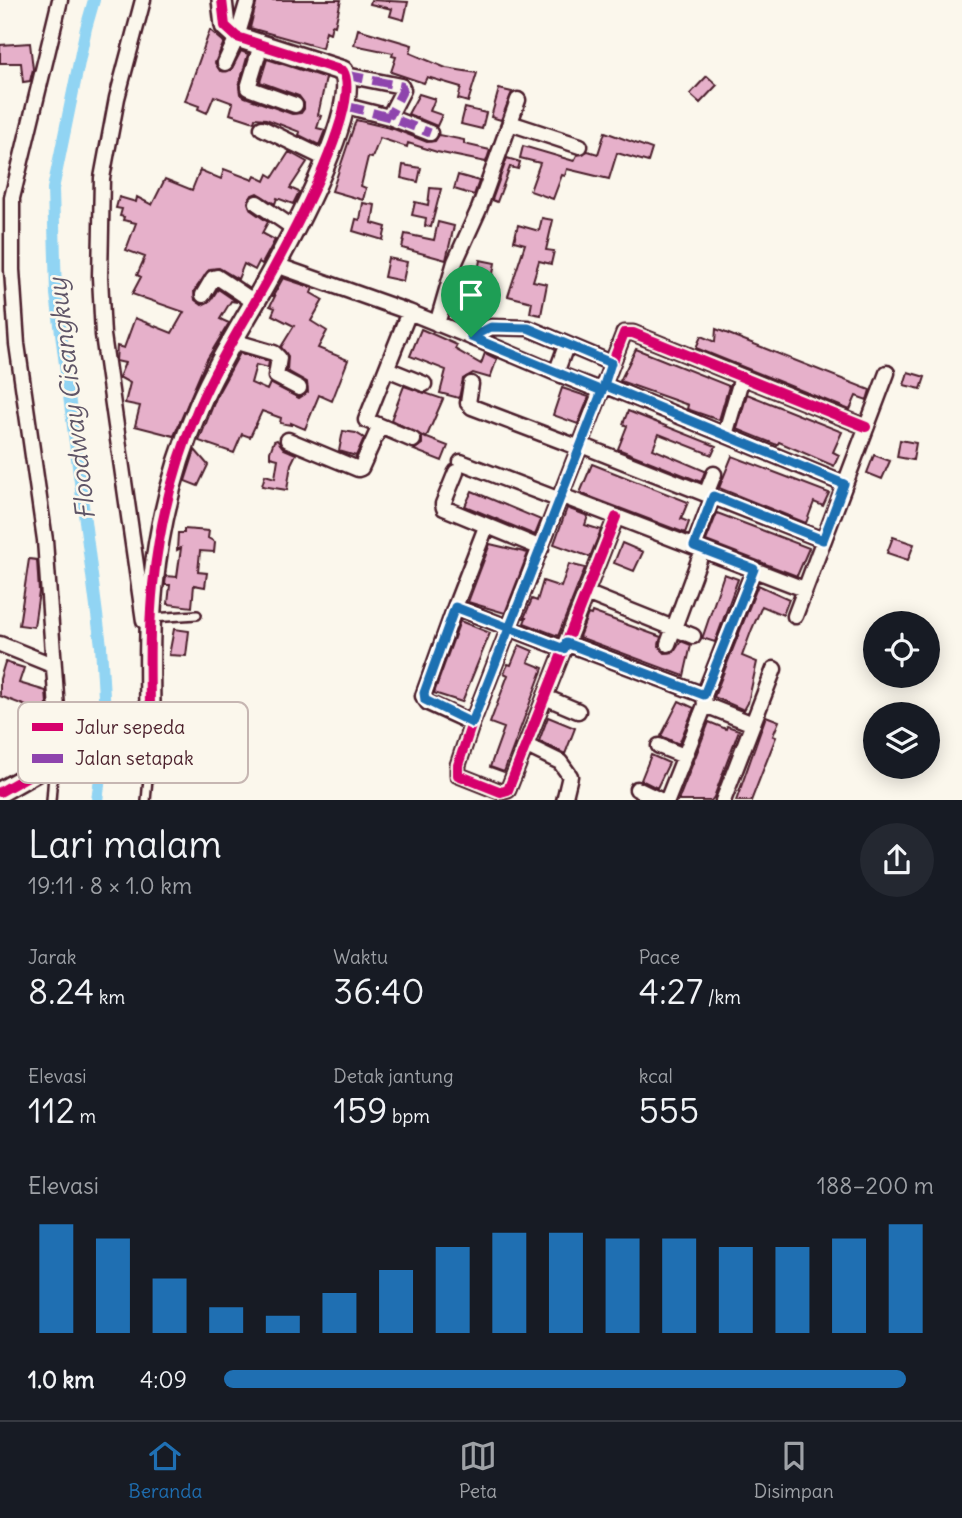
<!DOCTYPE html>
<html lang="id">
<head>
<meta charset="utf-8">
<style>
	:root { --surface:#171b24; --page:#242831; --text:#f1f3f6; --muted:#9ea1a6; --line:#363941; --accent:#1f6fb2 }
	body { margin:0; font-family:Delius,sans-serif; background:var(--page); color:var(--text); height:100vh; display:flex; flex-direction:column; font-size:26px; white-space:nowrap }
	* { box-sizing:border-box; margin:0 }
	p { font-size:23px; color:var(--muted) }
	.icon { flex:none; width:38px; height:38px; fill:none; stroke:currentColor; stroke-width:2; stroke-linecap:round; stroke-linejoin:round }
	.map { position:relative; height:800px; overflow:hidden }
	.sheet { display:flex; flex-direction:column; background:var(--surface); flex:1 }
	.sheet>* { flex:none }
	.fabs { position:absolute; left:863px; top:611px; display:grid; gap:14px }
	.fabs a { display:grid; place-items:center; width:77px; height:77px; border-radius:50%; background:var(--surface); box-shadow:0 4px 18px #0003; font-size:35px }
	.pin { position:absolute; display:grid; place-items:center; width:60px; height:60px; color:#fff; margin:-72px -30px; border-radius:50% 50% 50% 0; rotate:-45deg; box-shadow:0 0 7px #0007 }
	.pin .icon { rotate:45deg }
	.round { display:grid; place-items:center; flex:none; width:74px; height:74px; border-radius:37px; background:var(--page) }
	.summary { display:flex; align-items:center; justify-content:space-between; height:119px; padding:0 28px }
	h1 { font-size:38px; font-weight:600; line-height:52px }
	.metrics { display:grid; grid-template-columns:repeat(3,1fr); gap:10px; height:119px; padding:7px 28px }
	.metrics div { display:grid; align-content:center }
	.metrics b { font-size:35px; font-weight:600 }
	.metrics small { font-size:19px; font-weight:400 }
	.metrics p { font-size:19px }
	.chart { height:196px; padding:14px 28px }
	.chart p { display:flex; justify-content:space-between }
	.chart svg { width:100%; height:126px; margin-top:7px; stroke:var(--accent); stroke-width:6 }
	ul { padding:0 28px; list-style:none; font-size:23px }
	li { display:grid; grid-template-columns:112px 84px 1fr; align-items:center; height:52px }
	li i { height:18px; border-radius:9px; background:var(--accent) }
	.dock { display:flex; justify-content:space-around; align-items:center; height:98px; border-top:2px solid var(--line); background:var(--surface); font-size:19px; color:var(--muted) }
	.dock a { display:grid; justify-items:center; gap:4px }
	.dock .selected { color:var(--accent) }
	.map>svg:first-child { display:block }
</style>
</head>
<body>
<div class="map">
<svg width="962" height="801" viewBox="0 0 962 801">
	<rect width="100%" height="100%" fill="#fbf7ec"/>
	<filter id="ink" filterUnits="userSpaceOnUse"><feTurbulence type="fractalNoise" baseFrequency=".0143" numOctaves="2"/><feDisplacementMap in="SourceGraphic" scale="14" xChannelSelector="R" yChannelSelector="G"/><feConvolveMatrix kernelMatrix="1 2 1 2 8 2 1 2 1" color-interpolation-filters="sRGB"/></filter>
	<g filter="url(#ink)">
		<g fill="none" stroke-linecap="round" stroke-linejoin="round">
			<!-- canal -->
			<path stroke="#91d4f3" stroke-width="12" d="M94,0L86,28L53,189L56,294L101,646L106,730L97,801"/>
		</g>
		<!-- building -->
		<path fill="#e6b0ca" stroke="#4a1f2b" stroke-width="2" d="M257,0H341L335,26L332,25L330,33L326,31L322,48L250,28Z
			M371,0L408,2L404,20L390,16L392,9L370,4Z
			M358,29L412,45L410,53L446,68L477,73L468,102L458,99L461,87L427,77L424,83L391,72L396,57L392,56L393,53L354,45Z
			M210,30L224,42L215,63L220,71L231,70L241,51L248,54L239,86L240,94L245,97L292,114L301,113L304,109V103L299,96L260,82L267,59L326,78L318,115L321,116L317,128L325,130L319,145L299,135L300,132L266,119L255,118L254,122L230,114L233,103L214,96L207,113L198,109L199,106L185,101Z
			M30,43L33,69L30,81L23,82L21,63H0V45Z
			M707,76L717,85L700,103L690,94Z
			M499,89L512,92L501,120L491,117Z
			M419,94L435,99L430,111L442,115L437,126L408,114Z
			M465,108L486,113L482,129L461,124Z
			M356,120L394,129L427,142L435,141L439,135L464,140V144L490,150L486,162L437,152L408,143L407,147L380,138L372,158L368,157L361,186L366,188L363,200L332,191Z
			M605,132L652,149L648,162L617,153L609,179L567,169L565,176L562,175L553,199L530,191L540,163L520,158L523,146L574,161L577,155L588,151L598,154Z
			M289,152L307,162L290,188L299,192L293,204L277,198L275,204L257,193L252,195L248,202L251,210L268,222L262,233L275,240L262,264L259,262L255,270L244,264L238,279L219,268L210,269L194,291L195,300L202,305L211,300L218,289L237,302L231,301L220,319L229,323L206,361L174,436L135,426L140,406L125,403L130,383L119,377L125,363L116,361L117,346L124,348L135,318L172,333L184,312L132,294L141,277L137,275L145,257L126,250L136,223L123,220L124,217L120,216L122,209L116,208L119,197L136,202L137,197L152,205L165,179L192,190L200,170L221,179L224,169L253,180L255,176L265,181L268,174L273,177Z
			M507,158L520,162L518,169L510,167L497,202L492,200Z
			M403,165L421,168L418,182L401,178Z
			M458,175L479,181L474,195L454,189Z
			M430,188L441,189L431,227L425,226L426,218L412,215L415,202L428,205Z
			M363,203L375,205L372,223L386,227L383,240L353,231L356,219L360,220Z
			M542,218L553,220L546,250L554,251L551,264L539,261L533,281L547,284L541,315L530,313L532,302L508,296L525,244L514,241L518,225L539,231Z
			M438,222L454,226L446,260L402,248L405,234L434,240Z
			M388,258L407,262L403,281L384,277Z
			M480,260L495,263L492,279L477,277Z
			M283,278L313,288L311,293L323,300L311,321L327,331L318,348L348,360L332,401L319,395L305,429L291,423V425L280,423L281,418L262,411L250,437L242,434L234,453L199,441L218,393L240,353L269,361L268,368L256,365L251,383L267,390L270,383L299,398L308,392L307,382L287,371L288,356L281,347L294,326L272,315L275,308L270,306L275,296H273Z
			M421,329L457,345L455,349L481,364L485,353L497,359L490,378L473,373L463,379L459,398L440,393L446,370L410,356Z
			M716,329L870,390L867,400L856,396L850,410L696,348L701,336L715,342Z
			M636,349L729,386L719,420L687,409L688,405L620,381Z
			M908,372L925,377L921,389L904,385Z
			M404,386L443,399L426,438L391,420Z
			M562,388L589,397L578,424L553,415Z
			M747,394L842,432L833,452L839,455L834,466L779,442L777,445L737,429Z
			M628,411L716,446L712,455L659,434L653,449L705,471L701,482L618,449L627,426L623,424Z
			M343,431L356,433L364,438L356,456L339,451Z
			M422,436L448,446L442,461L414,450L422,444Z
			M277,440L284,449L296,454L291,464L287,490L262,486L265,475L275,478L278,459L270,457V452L274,441Z
			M900,440L916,443L913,460L897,457Z
			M195,450L208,465L198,486L185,481Z
			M874,455L890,461L882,479L867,473Z
			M732,456L829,493L823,506L814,502L806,523L719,488Z
			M592,464L688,502L681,519L689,522L685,533L580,493Z
			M472,491L541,520L535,535L465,506Z
			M567,508L588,516L585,525L601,530L590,557L554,544Z
			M717,513L809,548L797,576L706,541Z
			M184,529L209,531L208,538L215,542L214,552L200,551L198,572L207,573L205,587L194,585L192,607L168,604L170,585H165L166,576L177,577L181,548L177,550L178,533H184Z
			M893,537L914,544L908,560L887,553Z
			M622,543L643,552L634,571L614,563Z
			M490,544L528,553L505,613L468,602Z
			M29,559L37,560L39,592L34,627L19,625Z
			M569,564L585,568L558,636L524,623L526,618H524L532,599L537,601L543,581L561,587Z
			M724,574L738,579L715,642L702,638L703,636Z
			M758,585L789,599L783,615L762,606L752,629L742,656L757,662L748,703L744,710L714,697Z
			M592,612L661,637L659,646L665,653L674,652L681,641L691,645L684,676L579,637L588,614L591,615Z
			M460,621L490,633L462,702L434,693Z
			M174,629L189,631L186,656L169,655Z
			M519,645L533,651L528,662L543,668L504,772L490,767L504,728L490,723L508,675L504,673L508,664L511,665Z
			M5,662L24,668L19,683L46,691L47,704L39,723L25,718L29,707L0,696V679Z
			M679,701L694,708L679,744L661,736Z
			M766,716L779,721L773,736L776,737L751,801H736Z
			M548,717L575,728L565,754L539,741Z
			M709,722L726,729L727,726L739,730L714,797L711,801H678Z
			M651,755L669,763L657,788L641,780Z"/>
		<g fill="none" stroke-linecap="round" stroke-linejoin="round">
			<defs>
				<path id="lane" d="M152,618L197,615
					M51,801L54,761
					M146,801L150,756"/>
				<path id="street" d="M60,0L12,198V270L17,344L45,540L60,752
					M143,0L117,98L102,178L100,277L103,335L144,621
					M261,45L248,88L295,105
					M225,63L237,37L248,0
					M346,75L401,86L403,90L389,117
					M346,106L389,117L430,133
					M510,123L580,146
					M262,128L326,159
					M257,203L295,229
					M276,265L409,312L471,337L491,327L528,328L611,363
					M203,295L213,278L217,277L256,303
					M409,312L366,420L413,440
					M437,324L455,262L479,209L518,100
					M471,337L556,373
					M233,341L274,353L279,358L276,376L299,388
					M566,346L556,373L602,391
					M387,369L424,384
					M471,384L468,403L472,407L580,448
					M604,385L844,484
					M725,435L742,377
					M288,440L358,469L361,468L380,426
					M581,445L823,540
					M461,462L560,500
					M456,472L443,504L444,508L541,548
					M706,494L714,474
					M562,496L804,589
					M616,517L508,790L501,792L458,775V765L472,723L624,333H633L866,427
					M486,527L455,607L564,649
					M694,546L713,496
					M586,593L693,636
					M455,607L423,696L428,703L472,723
					M795,616L887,373
					M566,643L704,695
					M0,644L52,665
					M668,644L699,560
					M545,697L578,711
					M705,705L753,724
					M527,746L560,762L570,776L564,801
					M659,746L684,756
					M637,789L662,801
					M667,801L705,705L704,695L754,569
					M723,801L774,669"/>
				<path id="secondary" d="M0,792L37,771L60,752L150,755C151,699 147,642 153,585C159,525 175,462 199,406C220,357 250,313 275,266C293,233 363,103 343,71L237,37L225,26L222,0"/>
			</defs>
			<!-- lane casing -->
			<use href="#lane" stroke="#4a1f2b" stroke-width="12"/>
			<!-- street casing -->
			<use href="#street" stroke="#4a1f2b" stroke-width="19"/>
			<!-- secondary casing -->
			<use href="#secondary" stroke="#4a1f2b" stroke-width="24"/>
			<!-- lane -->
			<use href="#lane" stroke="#fbf7ec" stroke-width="7"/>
			<!-- street -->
			<use href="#street" stroke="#fbf7ec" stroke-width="14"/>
			<!-- secondary -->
			<use href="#secondary" stroke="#fbf7ec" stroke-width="19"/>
			<!-- quiet -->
			<path stroke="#8e44ad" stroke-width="9" stroke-dasharray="18 9" stroke-linecap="butt" d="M346,75L401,86L403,90L389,117
				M346,106L389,117L430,133"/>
			<defs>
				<path id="cycleway" d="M616,517L508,790L501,792L458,775V765L472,723L624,333H633L866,427
					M0,792L37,771L60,752L150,755C151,699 147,642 153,585C159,525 175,462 199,406C220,357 250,313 275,266C293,233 363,103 343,71L237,37L225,26L222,0"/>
			</defs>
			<!-- cycleway casing -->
			<use href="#cycleway" stroke="#fbf7ec" stroke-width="15"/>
			<!-- cycleway -->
			<use href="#cycleway" stroke="#d6006c" stroke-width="10"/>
		</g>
	</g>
	<g fill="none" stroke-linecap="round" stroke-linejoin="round" filter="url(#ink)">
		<defs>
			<path id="route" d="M471,337L602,391L472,723L425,700L424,693L455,607L564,649L566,643L704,695L754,569L694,546L713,496L823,540L844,484L604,385L611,363L528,328L491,327L471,337"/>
		</defs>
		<!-- route casing -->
		<use href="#route" stroke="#fff" stroke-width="14"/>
		<!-- route -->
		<use href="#route" stroke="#1f6fb2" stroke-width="9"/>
	</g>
	<g text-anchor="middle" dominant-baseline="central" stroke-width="5" stroke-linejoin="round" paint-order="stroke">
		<!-- water labels -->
		<g font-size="26" font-style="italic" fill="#5f5567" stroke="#fbf7ec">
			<text transform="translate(71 399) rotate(-97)">Floodway Cisangkuy</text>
		</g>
	</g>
	<!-- legend -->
	<rect x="18" y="702" width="230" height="81" rx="10" fill="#fbf7ec" stroke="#c6b6b2" stroke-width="2"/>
	<rect x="32" y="723" width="31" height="8" fill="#d6006c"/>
	<rect x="32" y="754" width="31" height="9" fill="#8e44ad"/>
	<g font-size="19" fill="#4a1f2b">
		<text x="75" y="734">Jalur sepeda</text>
		<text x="75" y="765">Jalan setapak</text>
	</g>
</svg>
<div class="fabs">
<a><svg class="icon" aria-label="locate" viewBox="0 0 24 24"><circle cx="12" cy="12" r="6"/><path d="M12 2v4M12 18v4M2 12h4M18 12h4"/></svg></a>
<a><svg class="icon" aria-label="layers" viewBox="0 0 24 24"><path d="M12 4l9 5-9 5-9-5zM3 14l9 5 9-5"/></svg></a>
</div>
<div class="pin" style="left:471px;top:337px;background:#1e9e55"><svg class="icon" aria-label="arrive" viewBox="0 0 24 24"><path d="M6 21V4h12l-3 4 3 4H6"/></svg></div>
</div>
<section class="sheet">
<div class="summary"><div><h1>Lari malam</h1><p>19:11 · 8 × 1.0 km</p></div><a class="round"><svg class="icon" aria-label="share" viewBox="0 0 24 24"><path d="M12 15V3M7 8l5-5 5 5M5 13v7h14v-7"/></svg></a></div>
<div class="metrics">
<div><p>Jarak</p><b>8.24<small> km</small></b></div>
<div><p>Waktu</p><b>36:40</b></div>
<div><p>Pace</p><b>4:27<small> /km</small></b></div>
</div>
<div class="metrics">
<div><p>Elevasi</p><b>112<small> m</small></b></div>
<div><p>Detak jantung</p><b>159<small> bpm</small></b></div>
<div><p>kcal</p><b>555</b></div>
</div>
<div class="chart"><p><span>Elevasi</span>188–200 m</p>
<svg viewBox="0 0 160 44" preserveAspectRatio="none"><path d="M5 44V6M15 44V11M25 44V25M35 44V35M45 44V38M55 44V30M65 44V22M75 44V14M85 44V9M95 44V9M105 44V11M115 44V11M125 44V14M135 44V14M145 44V11M155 44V6"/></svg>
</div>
<ul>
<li><b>1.0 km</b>4:09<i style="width:96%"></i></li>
</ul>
</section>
<nav class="dock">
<a class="selected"><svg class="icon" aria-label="home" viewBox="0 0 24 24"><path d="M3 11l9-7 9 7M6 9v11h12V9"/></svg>Beranda</a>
<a><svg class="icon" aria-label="map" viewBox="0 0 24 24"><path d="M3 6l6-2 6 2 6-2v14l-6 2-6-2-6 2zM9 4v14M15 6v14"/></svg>Peta</a>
<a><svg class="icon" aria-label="saved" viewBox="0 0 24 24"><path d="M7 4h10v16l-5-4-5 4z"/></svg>Disimpan</a>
</nav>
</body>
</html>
